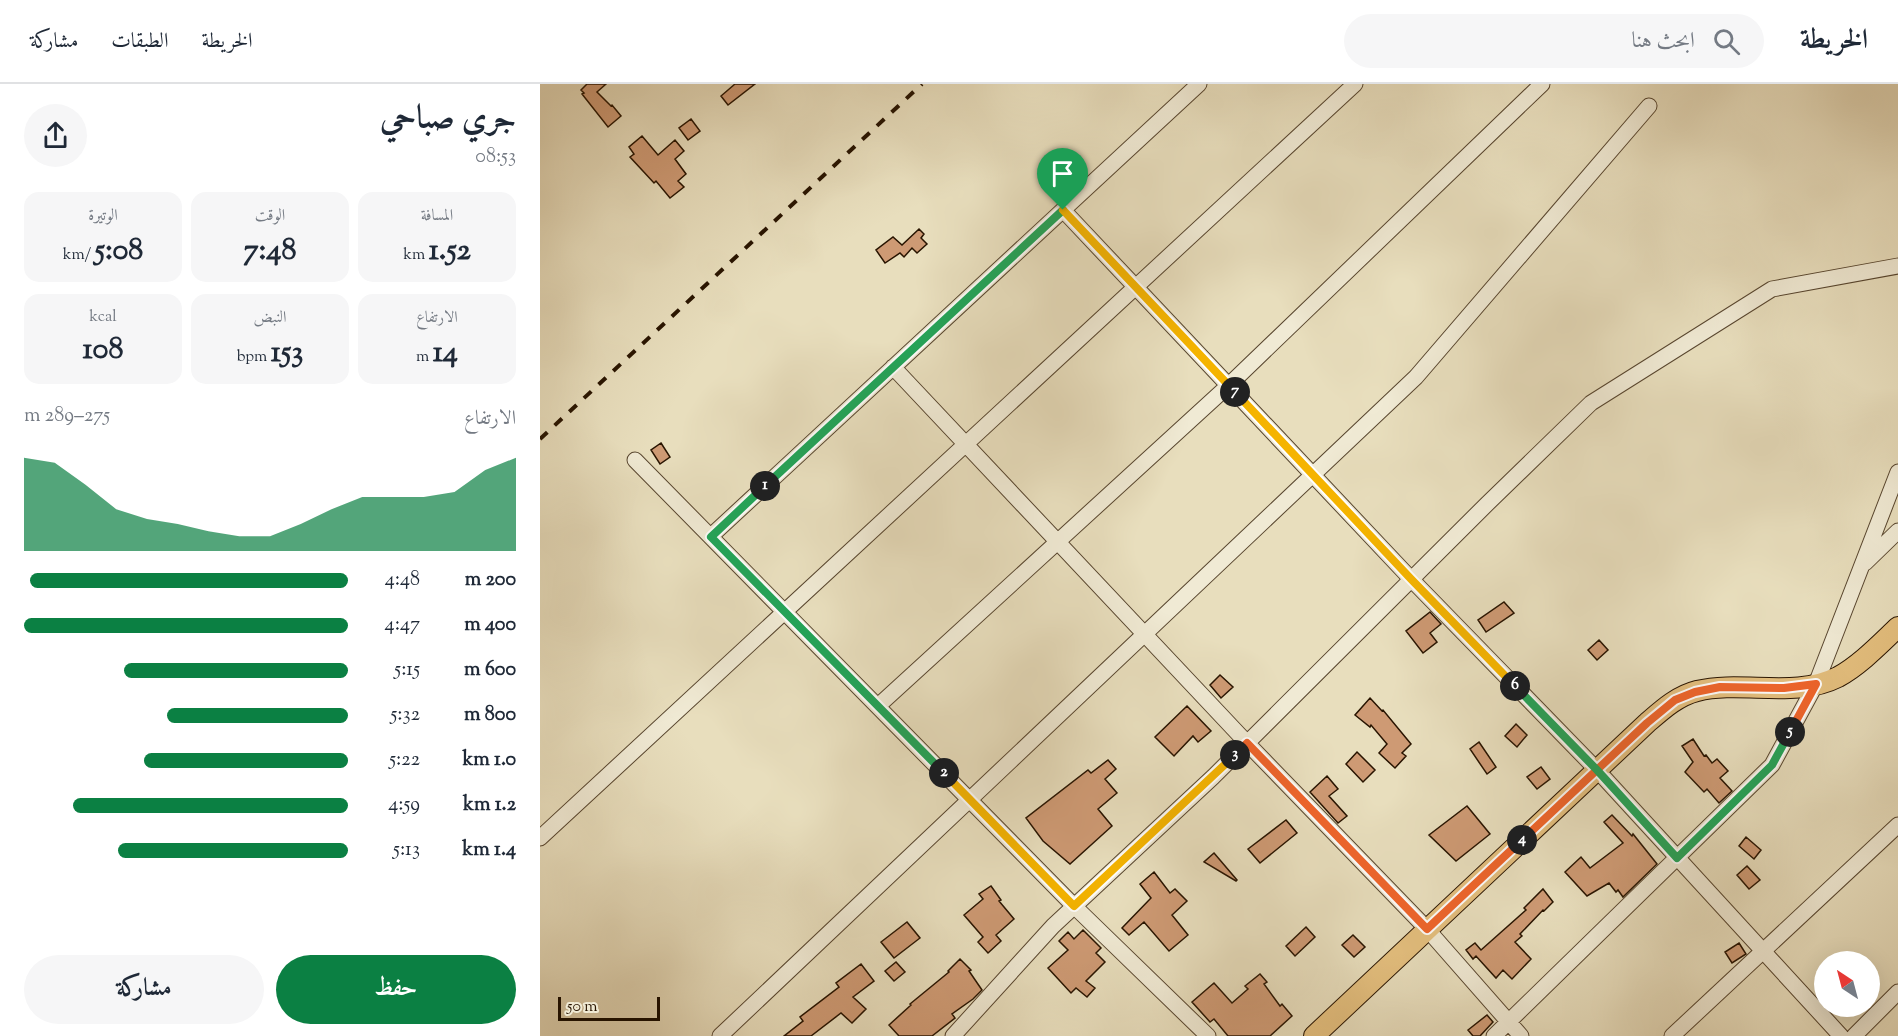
<!DOCTYPE html>
<html lang="ar">
<head>
<meta charset="utf-8">
<style>
	:root { --surface:#fff; --page:#f6f6f7; --text:#1f2937; --muted:#747a83; --line:#e0e1e3; --accent:#0b8043 }
	body { margin:0; font-family:"Sorts Mill Goudy",Amiri,serif; background:var(--page); color:var(--text); direction:rtl; height:100vh; display:flex; flex-direction:column; font-size:22px; white-space:nowrap }
	* { box-sizing:border-box; margin:0 }
	p { font-size:20px; color:var(--muted) }
	.icon { flex:none; width:33px; height:33px; fill:none; stroke:currentColor; stroke-width:2; stroke-linecap:round; stroke-linejoin:round }
	.map { position:relative; flex:1; overflow:hidden; direction:ltr }
	.side { display:flex; flex-direction:column; background:var(--surface); width:540px }
	.side>* { flex:none }
	.needle { width:39px; rotate:324deg }
	.fabs { position:absolute; left:1274px; top:867px; display:grid; gap:12px }
	.fabs a { display:grid; place-items:center; width:66px; height:66px; border-radius:50%; background:var(--surface); box-shadow:0 6px 24px #0002; font-size:30px }
	.scale { position:absolute; left:18px; bottom:15px; width:102px; box-sizing:border-box; padding-left:6px; border:3px solid #281400; border-top:0; font-size:16px; line-height:21px; white-space:nowrap; color:#281400; -webkit-text-stroke:4px #f0ead4; paint-order:stroke }
	.pin { position:absolute; display:grid; place-items:center; width:51px; height:51px; color:#fff; margin:-62px -26px; border-radius:50% 50% 50% 0; rotate:-45deg; box-shadow:0 0 6px #0007 }
	.pin .icon { rotate:45deg }
	.km { position:absolute; width:30px; height:30px; margin:-15px; border-radius:50%; background:#222; color:#fff; font-size:16px; line-height:30px; text-align:center }
	.round { display:grid; place-items:center; flex:none; width:63px; height:63px; border-radius:32px; background:var(--page) }
	.overview { display:flex; align-items:center; justify-content:space-between; height:102px; padding:0 24px }
	h1 { font-size:33px; font-weight:700; line-height:45px }
	.stats { display:grid; grid-template-columns:repeat(3,1fr); gap:9px; height:102px; padding:6px 24px }
	.stats div { display:grid; align-content:center; border-radius:15px; background:var(--page); text-align:center }
	.stats b { font-size:30px; font-weight:700 }
	.stats small { font-size:16px; font-weight:400 }
	.stats p { font-size:16px }
	.chart { height:168px; padding:12px 24px }
	.chart p { display:flex; justify-content:space-between }
	.chart svg { width:100%; height:108px; margin-top:6px; fill:var(--accent); opacity:.7 }
	.cta { display:flex; gap:12px; margin-top:auto; padding:12px 24px }
	.cta a { flex:1; height:69px; border-radius:36px; background:var(--accent); color:#fff; font-size:24px; font-weight:700; line-height:69px; text-align:center }
	.cta a+a { background:var(--page); color:var(--text) }
	ul { padding:0 24px; list-style:none; font-size:20px }
	li { display:grid; grid-template-columns:96px 72px 1fr; align-items:center; height:45px }
	li i { height:15px; border-radius:8px; background:var(--accent) }
	header { display:flex; align-items:center; gap:36px; box-sizing:border-box; height:84px; padding:0 30px; background:var(--surface); border-bottom:2px solid var(--line) }
	header strong { font-size:28px }
	nav { display:flex; gap:33px; margin-inline-start:auto; font-size:21px }
	.search { width:420px; height:54px; background:var(--page); display:flex; align-items:center; gap:15px; box-sizing:border-box; padding:0 21px; border-radius:33px; color:var(--muted); font-size:22px }
	main { display:flex; flex:1; min-height:0 }
	.map>svg:first-child { display:block }
</style>
</head>
<body>
<header>
<strong>الخريطة</strong>
<div class="search"><svg class="icon" aria-label="search" viewBox="0 0 24 24"><circle cx="10" cy="10" r="6"/><path d="M15 15l6 6"/></svg>ابحث هنا</div>
<nav><a>الخريطة</a><a>الطبقات</a><a>مشاركة</a></nav>
</header>
<main>
<div class="map">
<svg width="1358" height="952" viewBox="0 0 1358 952">
	<rect width="100%" height="100%" fill="#e8debd"/>
	<filter id="stains"><feTurbulence type="fractalNoise" baseFrequency=".00333" numOctaves="4"/><feColorMatrix values="0 0 0 0 .2 0 0 0 0 .09 0 0 0 0 .02 0 0 0 .5 -.17"/></filter>
	<radialGradient id="worn" r=".72"><stop offset=".6" stop-color="#630" stop-opacity="0"/><stop offset="1" stop-color="#630" stop-opacity=".3"/></radialGradient>
	<!-- building -->
	<path fill="#ce9a74" stroke="#281400" stroke-width="1.5" d="M47,0H66L57,8L71,22L72,21L81,32L68,43L42,10L44,9L41,6Z
		M195,0H215L188,21L181,12Z
		M151,35L160,47L148,56L139,44Z
		M102,52L118,71L135,56L144,67L135,75L146,90L138,97L144,103L130,114L116,97L114,99L90,73L94,70L89,63Z
		M379,145L384,150L381,154L387,160L377,169L372,164L364,173L360,169L345,179L336,166L353,153L362,161Z
		M121,359L130,373L120,380L111,366Z
		M964,518L974,529L946,548L938,536Z
		M890,528L901,540L890,549L897,558L883,569L866,547Z
		M1059,556L1068,566L1057,576L1048,566Z
		M680,591L693,603L681,614L670,601Z
		M830,614L842,627L843,626L871,660L862,669L866,672L855,684L839,669L847,660L831,641L830,643L815,631Z
		M647,622L671,647L658,658L653,652L634,672L615,653Z
		M976,640L987,651L977,663L965,652Z
		M1153,655L1164,672L1166,671L1172,679L1177,675L1188,687L1180,694L1192,707L1179,719L1167,705L1164,708L1145,688L1153,678L1142,662Z
		M939,658L956,683L947,690L930,665Z
		M817,668L835,686L823,698L806,680Z
		M568,676L576,685L565,695L577,709L558,725L572,742L530,780L503,757L486,734L548,686L551,689Z
		M1001,683L1010,695L997,705L987,693Z
		M787,692L798,705L789,712L807,732L798,739L770,708Z
		M927,722L950,750L916,777L889,751Z
		M1072,731L1092,752L1093,750L1117,780L1083,813L1078,806L1076,808L1069,799L1047,812L1025,788L1041,773L1050,784L1083,759L1064,738Z
		M746,736L757,749L720,779L708,765Z
		M1206,753L1221,766L1214,775L1199,762Z
		M674,769L697,796L696,797L664,778Z
		M1207,782L1220,796L1209,805L1197,791Z
		M614,788L630,809L635,805L647,817L632,831L648,851L629,867L604,838L589,851L582,844L611,814L600,800Z
		M451,802L461,816L459,817L474,835L456,851L461,857L448,869L438,858L443,853L424,831L443,815L439,810Z
		M1003,805L1013,818L1004,827L1003,826L980,850L982,852L975,858L991,875L972,895L963,886L956,894L936,872L933,875L926,866L935,859L941,866L986,826L984,824Z
		M367,838L380,854L354,874L341,858Z
		M766,843L775,853L755,872L746,862Z
		M543,846L561,864L556,869L565,878L546,897L555,904L547,913L536,904L531,909L508,884L528,866L519,857L528,848L534,855Z
		M813,851L825,863L814,873L802,861Z
		M1199,859L1206,870L1192,879L1185,868Z
		M420,875L431,886L429,887L442,906L433,915L412,930L415,934L392,952H359L349,941L371,921L370,920L409,888L408,887Z
		M356,878L365,888L354,897L345,887Z
		M321,880L334,897L313,913L326,925L312,939L301,929L271,952H244L263,937L260,933L299,903L296,899Z
		M720,890L727,898L724,900L740,922L742,920L752,932L730,952H688L674,935L670,938L652,918L674,899L692,919L708,905L705,902Z
		M947,931L953,938L940,952H933L928,946Z"/>
	<g fill="none" stroke-linecap="round" stroke-linejoin="round">
		<defs>
			<path id="minor" d="M523,126L871,495L1057,686L1301,952
				M353,283L707,659L887,845L981,952
				M95,376L534,822L668,952
				M171,452L659,0
				M1325,479L1358,447
				M338,622L689,301L1002,0
				M0,754L815,0
				M180,952L876,293L1109,22
				M413,952L513,842L673,693L948,419L1051,319L1232,205L1358,182
				M954,952L1232,681L1276,600L1358,388
				M1132,952L1358,741
				M1314,952L1358,908"/>
			<path id="major" d="M774,952L1107,639C1122,626 1137,612 1157,607C1202,596 1255,615 1298,593C1320,581 1340,560 1358,543"/>
		</defs>
		<!-- minor casing -->
		<use href="#minor" stroke="#58462f" stroke-width="17"/>
		<!-- major casing -->
		<use href="#major" stroke="#281400" stroke-width="22"/>
		<!-- minor -->
		<use href="#minor" stroke="#f0ead4" stroke-width="15"/>
		<!-- major -->
		<use href="#major" stroke="#e4bf7e" stroke-width="20"/>
		<!-- rail -->
		<path stroke="#281400" stroke-width="4" stroke-dasharray="10 10" stroke-linecap="butt" d="M0,355L382,0"/>
	</g>
	<g fill="none" stroke-linecap="round" stroke-linejoin="round">
		<defs>
			<path id="split-1" d="M225,402L523,126"/>
			<path id="split-2" d="M225,402L171,453L404,689"/>
			<path id="split-3" d="M404,689L534,822L695,671"/>
			<path id="split-4" d="M695,671L707,659L887,845L982,756"/>
			<path id="split-5" d="M982,756L1107,639L1135,616L1155,608L1180,603L1244,604L1276,600L1250,648"/>
			<path id="split-6" d="M975,602L1057,686L1137,774L1232,681L1250,648"/>
			<path id="split-7" d="M695,308L871,495L975,602"/>
			<path id="split-8" d="M523,126L695,308"/>
		</defs>
		<!-- split-1 casing -->
		<use href="#split-1" stroke="#fff" stroke-width="12"/>
		<!-- split-2 casing -->
		<use href="#split-2" stroke="#fff" stroke-width="12"/>
		<!-- split-3 casing -->
		<use href="#split-3" stroke="#fff" stroke-width="12"/>
		<!-- split-4 casing -->
		<use href="#split-4" stroke="#fff" stroke-width="12"/>
		<!-- split-5 casing -->
		<use href="#split-5" stroke="#fff" stroke-width="12"/>
		<!-- split-6 casing -->
		<use href="#split-6" stroke="#fff" stroke-width="12"/>
		<!-- split-7 casing -->
		<use href="#split-7" stroke="#fff" stroke-width="12"/>
		<!-- split-8 casing -->
		<use href="#split-8" stroke="#fff" stroke-width="12"/>
		<!-- split-1 -->
		<use href="#split-1" stroke="#22a559" stroke-width="8"/>
		<!-- split-2 -->
		<use href="#split-2" stroke="#22a559" stroke-width="8"/>
		<!-- split-3 -->
		<use href="#split-3" stroke="#f5b400" stroke-width="8"/>
		<!-- split-4 -->
		<use href="#split-4" stroke="#f0652b" stroke-width="8"/>
		<!-- split-5 -->
		<use href="#split-5" stroke="#f0652b" stroke-width="8"/>
		<!-- split-6 -->
		<use href="#split-6" stroke="#22a559" stroke-width="8"/>
		<!-- split-7 -->
		<use href="#split-7" stroke="#f5b400" stroke-width="8"/>
		<!-- split-8 -->
		<use href="#split-8" stroke="#f5b400" stroke-width="8"/>
	</g>
	<rect width="100%" height="100%" filter="url(#stains)"/>
	<rect width="100%" height="100%" fill="url(#worn)"/>
</svg>
<div class="fabs">
<a><svg class="needle" viewBox="-14 -14 28 28"><path d="M0-13l5 13h-10z" fill="#e53935"/><path d="M0 13l5-13h-10z" fill="#747a83"/></svg></a>
</div>
<div class="scale">50 m</div>
<div class="pin" style="left:523px;top:126px;background:#1e9e55"><svg class="icon" aria-label="arrive" viewBox="0 0 24 24"><path d="M6 21V4h12l-3 4 3 4H6"/></svg></div>
<b class="km" style="left:225px;top:402px">1</b>
<b class="km" style="left:404px;top:689px">2</b>
<b class="km" style="left:695px;top:671px">3</b>
<b class="km" style="left:982px;top:756px">4</b>
<b class="km" style="left:1250px;top:648px">5</b>
<b class="km" style="left:975px;top:602px">6</b>
<b class="km" style="left:695px;top:308px">7</b>
</div>
<section class="side">
<div class="overview"><div><h1>جري صباحي</h1><p>08:53</p></div><a class="round"><svg class="icon" aria-label="share" viewBox="0 0 24 24"><path d="M12 15V3M7 8l5-5 5 5M5 13v7h14v-7"/></svg></a></div>
<div class="stats">
<div><p>المسافة</p><b>1.52<small> km</small></b></div>
<div><p>الوقت</p><b>7:48</b></div>
<div><p>الوتيرة</p><b>5:08<small> /km</small></b></div>
</div>
<div class="stats">
<div><p>الارتفاع</p><b>14<small> m</small></b></div>
<div><p>النبض</p><b>153<small> bpm</small></b></div>
<div><p>kcal</p><b>108</b></div>
</div>
<div class="chart"><p><span>الارتفاع</span>275–289 m</p>
<svg viewBox="0 0 160 44" preserveAspectRatio="none"><path d="M0 44V6L10 8L20 17L30 27L40 31L50 33L60 36L70 38L80 38L90 33L100 27L110 22L120 22L130 22L140 20L150 11L160 6V44z"/></svg>
</div>
<ul>
<li><b>200 m</b>4:48<i style="width:98%"></i></li>
<li><b>400 m</b>4:47<i style="width:100%"></i></li>
<li><b>600 m</b>5:15<i style="width:69%"></i></li>
<li><b>800 m</b>5:32<i style="width:56%"></i></li>
<li><b>1.0 km</b>5:22<i style="width:63%"></i></li>
<li><b>1.2 km</b>4:59<i style="width:85%"></i></li>
<li><b>1.4 km</b>5:13<i style="width:71%"></i></li>
</ul>
<div class="cta"><a>حفظ</a><a>مشاركة</a></div>
</section>
</main>
</body>
</html>
